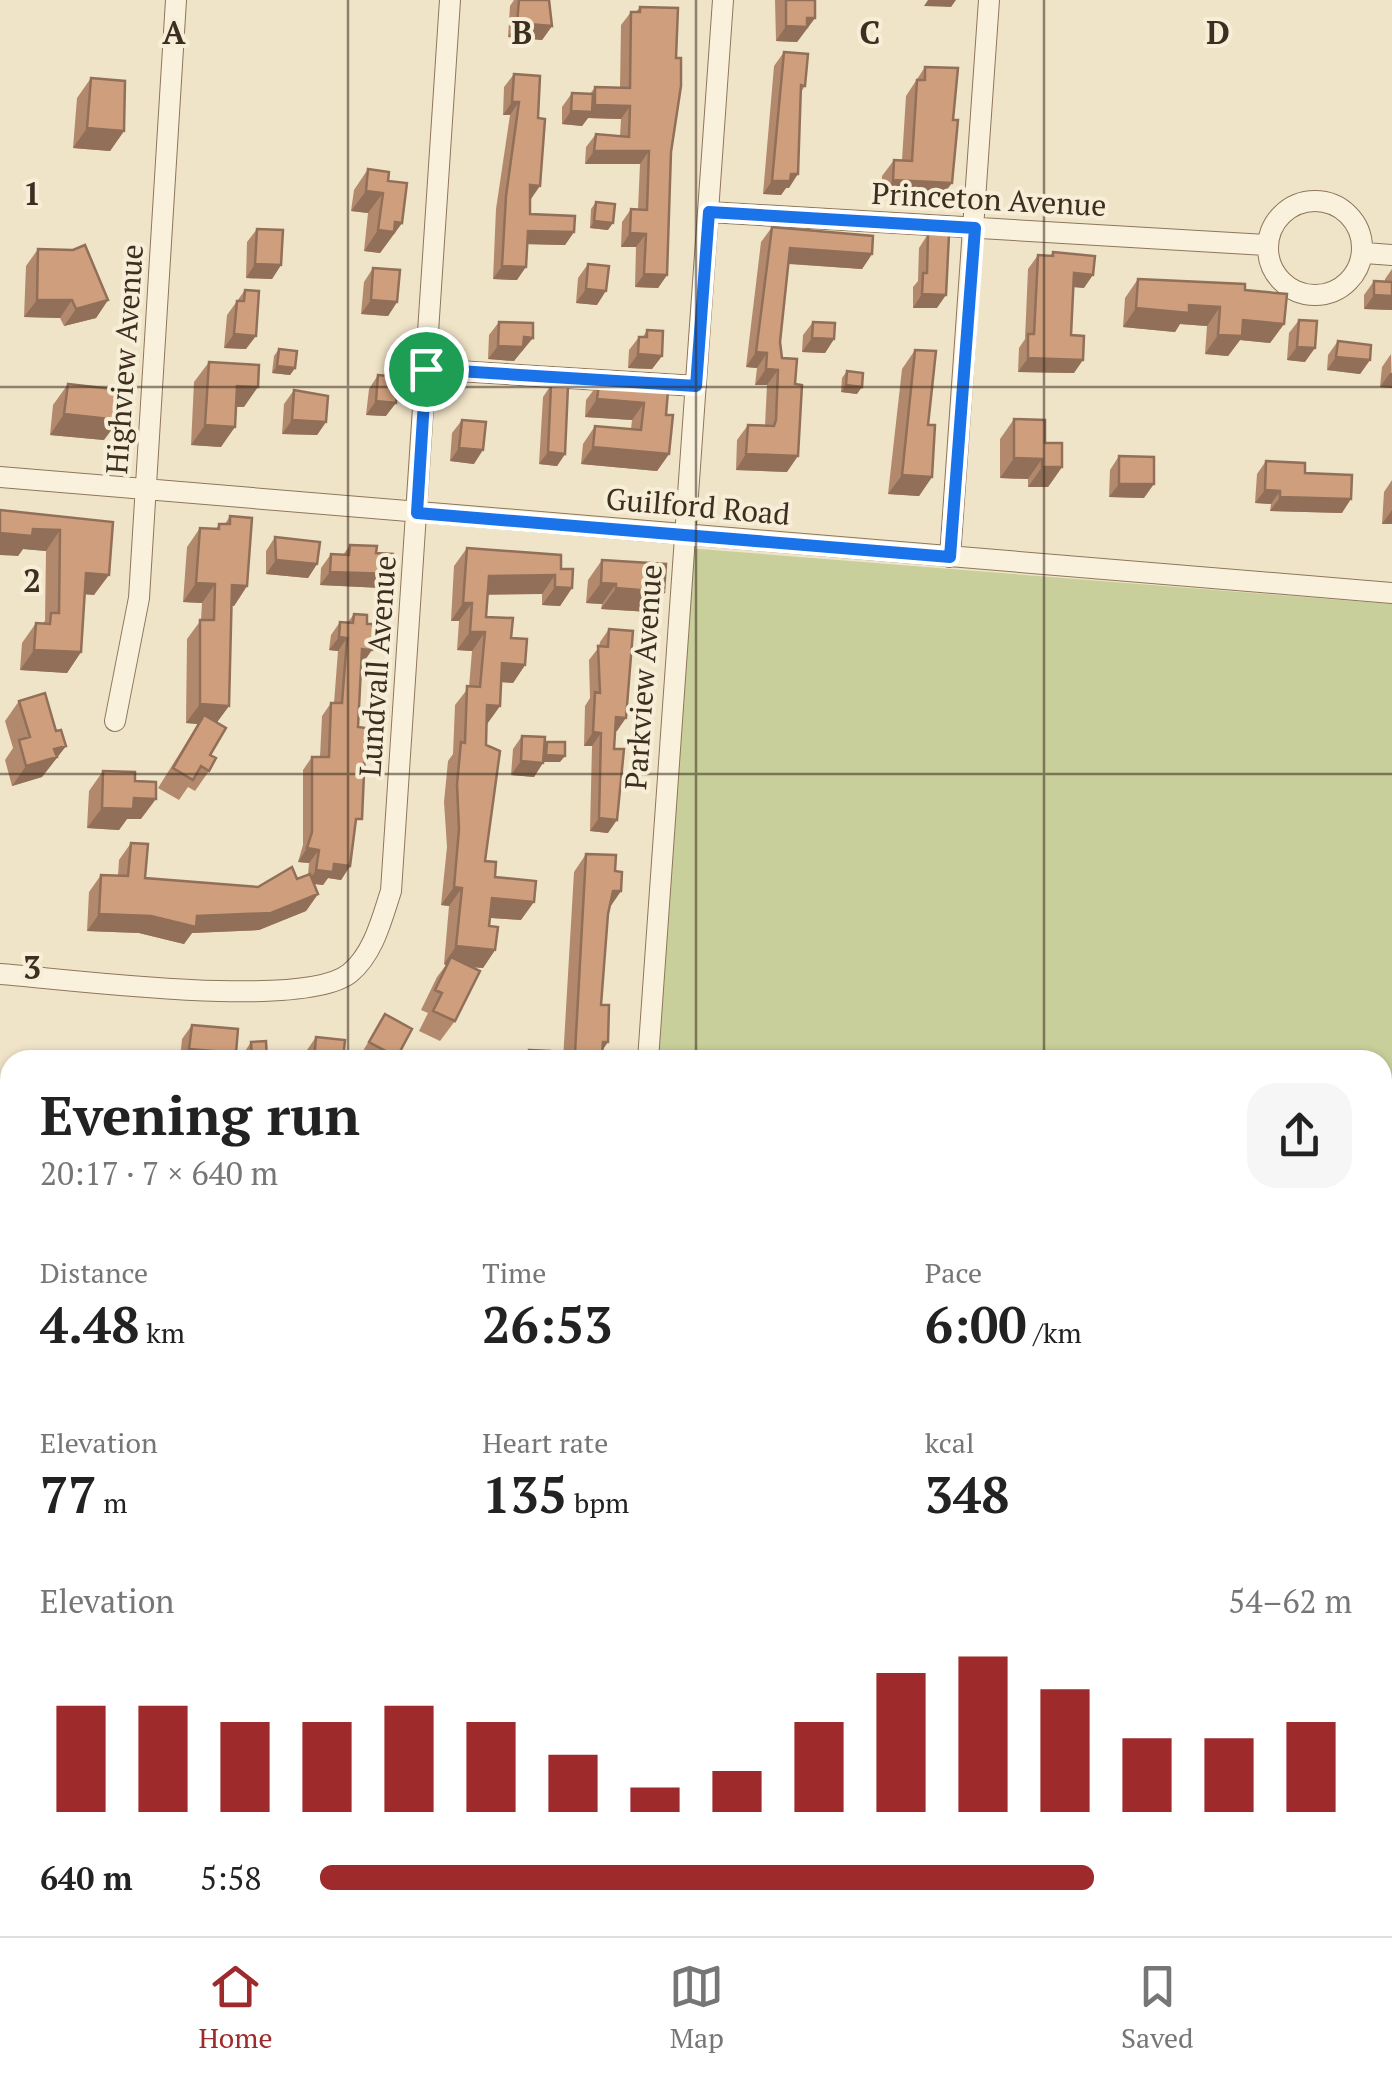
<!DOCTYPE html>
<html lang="en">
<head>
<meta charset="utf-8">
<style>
	:root { --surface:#fff; --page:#f6f6f6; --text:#222; --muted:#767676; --line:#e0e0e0; --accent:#9e2a2b }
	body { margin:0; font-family:"PT Serif",serif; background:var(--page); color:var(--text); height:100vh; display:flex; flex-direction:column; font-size:38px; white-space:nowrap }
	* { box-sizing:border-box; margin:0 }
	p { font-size:32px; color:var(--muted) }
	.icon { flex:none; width:55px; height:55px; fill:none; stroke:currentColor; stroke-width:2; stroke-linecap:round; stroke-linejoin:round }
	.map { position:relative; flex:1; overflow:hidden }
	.sheet { position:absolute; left:0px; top:1050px; width:1392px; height:888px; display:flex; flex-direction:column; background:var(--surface); border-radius:30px 30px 0 0; box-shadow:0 2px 8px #0004 }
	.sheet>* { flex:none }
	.pin { position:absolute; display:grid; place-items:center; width:85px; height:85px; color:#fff; margin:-42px; border:5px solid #fff; border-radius:50%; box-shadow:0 2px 10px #0007 }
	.round { display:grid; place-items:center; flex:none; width:105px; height:105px; border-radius:30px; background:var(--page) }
	.headline { display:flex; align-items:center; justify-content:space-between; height:170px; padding:0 40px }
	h1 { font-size:55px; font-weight:800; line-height:75px }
	.figures { display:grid; grid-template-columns:repeat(3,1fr); gap:15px; height:170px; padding:10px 40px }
	.figures div { display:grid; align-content:center }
	.figures b { font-size:50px; font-weight:800 }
	.figures small { font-size:28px; font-weight:400 }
	.figures p { font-size:28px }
	.chart { height:280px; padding:20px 40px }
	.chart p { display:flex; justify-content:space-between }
	.chart svg { width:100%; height:180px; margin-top:10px; stroke:var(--accent); stroke-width:6 }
	ul { padding:0 40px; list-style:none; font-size:32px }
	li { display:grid; grid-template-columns:160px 120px 1fr; align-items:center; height:75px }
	li i { height:25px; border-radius:12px; background:var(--accent) }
	.dock { display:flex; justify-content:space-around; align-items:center; height:140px; border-top:2px solid var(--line); background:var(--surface); font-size:28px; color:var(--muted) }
	.dock a { display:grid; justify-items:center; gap:5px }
	.dock .current { color:var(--accent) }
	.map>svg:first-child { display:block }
</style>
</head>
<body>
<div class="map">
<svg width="1392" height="1936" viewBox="0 0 1392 1936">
	<rect width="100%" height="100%" fill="#f0e4c8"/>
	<!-- green -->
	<path fill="#c9cf9b" d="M687,548L1392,604V1936H715L705,1928H1382V1060H656Z"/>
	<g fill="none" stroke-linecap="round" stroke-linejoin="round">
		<defs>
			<path id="minor" d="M1268 248a47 47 0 1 1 94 0a47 47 0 1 1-94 0Z
				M709,212L1266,245
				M1365,253L1392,255
				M426,369L696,386
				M0,477L1392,593
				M950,557L989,0
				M115,721L139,598L176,0
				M0,974C68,979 303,1011 350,973C374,953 382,918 391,891L450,0
				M648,1060L723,0
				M0,1232L10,1233
				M0,1481L10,1482
				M0,1739L10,1740
				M182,1936V1928
				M591,1936V1928"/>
		</defs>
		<!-- minor casing -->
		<use href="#minor" stroke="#8d765c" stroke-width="22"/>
		<!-- minor -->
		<use href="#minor" stroke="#faf1dc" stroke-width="20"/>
	</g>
	<!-- wall -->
	<path fill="#b2896c" d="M514,0H549L552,26L542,40L508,37L510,6Z
		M775,0H815V18L797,42L776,41Z
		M640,7L671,152L667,275L658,288L635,287L636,247H621L622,222L631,209H638L640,164H585L586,147L596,134L620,136L621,119L588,118L582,126L562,124V107L572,93L590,94L595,87L620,88L621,25L631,12H636Z
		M784,52L805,86L801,92L789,188H786L781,195L763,194L774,66Z
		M925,67L940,199L881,196L882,176L894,160H902L906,96Z
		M514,74L540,76L530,214L574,232L565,245L528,244L517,280L493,279L496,209L510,115H503L504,87Z
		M91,78L124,131L110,151L73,148L77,98Z
		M368,169L388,181L402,223L380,253L364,251L368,213L351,211L354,190Z
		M596,202L608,230L590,228L591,209Z
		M772,227L872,254L862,269L788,264L780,342L787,472L736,470L737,440L748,425L765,426L767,385H755L757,368L746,367L761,242Z
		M257,229L281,265L272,279L246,278L247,242Z
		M928,234L937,308H913V287L918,281L919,248Z
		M38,249L108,300L96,318L64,326L60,318L24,317L26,266Z
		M1053,252L1084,288L1073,287L1071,335L1074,373L1018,372L1019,348L1025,339L1028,269L1038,255L1050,256Z
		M588,264L597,305L576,303L578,278Z
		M373,268L397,302L388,316L361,314L364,282Z
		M1392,269V310L1364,309V295L1374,281L1385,282V279Z
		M1138,279L1245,290L1284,324L1270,343L1240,340L1228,356L1205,354L1207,326L1180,324L1175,332L1123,327L1125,298Z
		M245,290L246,349L224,348L227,315Z
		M1299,320L1305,362L1287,360L1289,333Z
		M499,322L523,351H520L514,361L488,359L489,335Z
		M813,322L834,339L825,353L802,352L803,335Z
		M647,330L662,356L652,369L628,368L629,350L639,337H643Z
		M1338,341L1370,360L1360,374L1327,370L1328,355Z
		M279,349L295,368L290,375L272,373L274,356Z
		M915,350L928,425L932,477L919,496L888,494L902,369Z
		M1391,354L1392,388L1380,387L1382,367Z
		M209,362L244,407H236L221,447L191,445L194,382Z
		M847,371L857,394L841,392L842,378Z
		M378,375L386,416L366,415L369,389Z
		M599,383L666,415L669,454L657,471L581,464L583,444L595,426L631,429L632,420L585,417L586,400Z
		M68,384L104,440L50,435L53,405Z
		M551,385L565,454L557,466L539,464L543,397Z
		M294,390L326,422L317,435L282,434L284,404Z
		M1014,419L1045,443L1062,467L1048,487H1028V479L1000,478V439Z
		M462,420L474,464L450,461L452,433Z
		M1119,456L1144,498L1109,497L1110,470Z
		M1266,461L1342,513L1270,511L1271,504L1255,503L1257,474Z
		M1392,480V524H1382L1384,492Z
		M0,510L113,522L94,595L84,594L81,652L67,673L20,670L22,643L36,623H43L45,621L46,551L23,549L18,556Z
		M230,516L247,586L234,606L232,605L229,706L217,722L209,771L195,791L188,787L179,800L158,788L198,724L186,723L187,639L201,620L202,603L183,602L187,547L200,528L216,529L219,524H225Z
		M275,537L317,564L308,578L266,574V551Z
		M350,545L376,553L382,588L320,585L321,568L331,554L343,555Z
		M467,548L561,569L572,588L560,606L542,605V594H488L486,617L511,638L525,665L513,683L501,682L500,706L487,724L485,861L521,920L490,918L489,926L495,950L483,968L473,967L455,1021L440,1041L419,1031L428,1013L421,1010L437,977L446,965L444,964L449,906L441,905L447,847L444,802L448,761L453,754L455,705L469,687L472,651L457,650L459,621H451L454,566Z
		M602,560L650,612L601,609L602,604L586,603L588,580Z
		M354,614L363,663H361L354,829L350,866L341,880L328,878L323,885L314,884L318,894L306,911L259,930L192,933L184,944L139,933L87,931L89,892L101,875L118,876L119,860L131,843L145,878L258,887L297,879L308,875L309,863L298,862L303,845V770L312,757H320L322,716L331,703H334L338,651L329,650L331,635L340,622H348Z
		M609,629L617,731H615L608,833L590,831L592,746H584L585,706L590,698L589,660L599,647L600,642Z
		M19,701L56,731L66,746L42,777L12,786L5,760L13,748L5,721Z
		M522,736L544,745L547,742L560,762H543L534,777L511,775L513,749Z
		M103,771L135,781L141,819H127L119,830L87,828L89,791Z
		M586,854L615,871L621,891L609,908L601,1005L602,1050L598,1060H563L574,872Z
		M385,1014L412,1029L395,1060H368L360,1056Z
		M192,1025L231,1060H180L182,1039Z
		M316,1037L343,1060H306L307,1050Z
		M251,1042L267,1060H242V1056Z
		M510,1928H545V1936H509Z"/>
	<!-- shaded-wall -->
	<path fill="#916f58" d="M928,0H956L951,7L924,6Z
		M807,18H815L797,42L776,41L786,26Z
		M517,23L552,26L542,40L508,37Z
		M512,102H519L510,115H503Z
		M595,105L630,106L621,119L588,118L582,126L562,124L571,111L590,112Z
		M87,128L124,131L110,151L73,148Z
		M594,151H649L640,164H585Z
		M791,174H798L789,188H786L781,195L763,194L772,181Z
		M893,180L952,183L940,199L881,196Z
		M530,185L540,186L531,199L521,198Z
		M366,191L383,193L368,213L351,211Z
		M594,221L613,223L608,230L590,228Z
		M395,222L402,223L380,253L364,251L378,230Z
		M528,231L574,232L565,245L519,244Z
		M630,233L646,234L636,247H621Z
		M790,248L872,254L862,269L779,263Z
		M255,264L281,265L272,279L246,278Z
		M502,266L526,267L517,280L493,279Z
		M1074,273L1093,275L1084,288L1064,286Z
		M644,274L667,275L658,288L635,287Z
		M586,289L606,291L597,305L576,303Z
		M922,294L946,295L937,308H913Z
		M1374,295L1392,296V310L1364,309Z
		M37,300H72L60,318L24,317Z
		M108,300L96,318L64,326L76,309Z
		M371,300L397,302L388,316L361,314Z
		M1189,305L1220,307L1207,326L1180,324L1175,332L1123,327L1136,308Z
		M1243,320L1284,324L1270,343L1240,340L1228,356L1205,354L1218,335Z
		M234,334L256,336L246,349L224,348Z
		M524,337L533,338L514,361L488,359L498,346Z
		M812,338L834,339L825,353L802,352Z
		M1297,347L1315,348L1305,362L1287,360Z
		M756,352L767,353L757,368L746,367Z
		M638,354L662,356L652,369L628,368Z
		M1336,357L1370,360L1360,374L1327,370Z
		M1028,358L1083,360L1074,373L1018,372Z
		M277,366L295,368L290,375L272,373Z
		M766,369L778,370L767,385H755Z
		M1390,373H1392V388L1380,387Z
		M846,385L862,387L857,394L841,392Z
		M237,386L258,387L244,407L223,406Z
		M597,399L644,403L632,420L585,417Z
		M376,401L396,403L386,416L366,415Z
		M64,414L119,420L104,440L50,435Z
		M292,420L326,422L317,435L282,434Z
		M205,425L235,427L221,447L191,445Z
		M593,447L669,454L657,471L581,464Z
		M459,448L483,450L474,464L450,461Z
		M548,452L565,454L557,466L539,464Z
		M746,454L798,456L787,472L736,470Z
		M1014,458L1042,459L1028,479L1000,478Z
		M1042,467H1062L1048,487H1028Z
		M902,475L932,477L919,496L888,494Z
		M1119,484H1154L1144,498L1109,497Z
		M1265,490L1280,491L1271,504L1255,503Z
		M1280,497L1351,499L1342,513L1270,511Z
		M1392,510V524H1382Z
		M33,529L60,530L46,551L23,549L18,556L0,555V533Z
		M276,560L317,564L308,578L266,574Z
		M330,572L392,574L382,588L320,585Z
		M86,573L109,575L94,595L71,593Z
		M555,575L542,594L476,595L489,576Z
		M196,583L215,584L202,603L183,602Z
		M601,583L616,584L602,604L586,603Z
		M232,585L247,586L234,606L219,605Z
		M555,587L572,588L560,606L542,605Z
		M616,588L664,592L650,612L601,609Z
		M463,603H472L459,621H451Z
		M470,632H485L472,651L457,650Z
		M339,637L347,638L338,651L329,650Z
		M362,649L372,650L363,663L353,662Z
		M34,650L81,652L67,673L20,670Z
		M502,663L525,665L513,683L489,681Z
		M200,704L229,706L215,725L204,715L198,724L186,723Z
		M487,705L500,706L487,724Z
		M616,717L626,718L617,731H606Z
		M593,732L601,733L592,746H584Z
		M66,746L42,777L12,786L26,766L54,749Z
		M546,755L565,756L560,762H541Z
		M521,761L543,763L534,777L511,775Z
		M134,798L156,799L141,819H127L119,830L87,828L102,808Z
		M599,818L617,820L608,833L590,831Z
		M307,848L319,850L309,863L298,862Z
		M334,864L350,866L341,880L328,878L323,885L307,883L316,870Z
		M454,887L462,888L449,906L441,905Z
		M613,891H621L608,910Z
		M318,894L306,911L259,930L192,933L184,944L139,933L87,931L99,914L197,916Z
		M492,898L534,902L521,920L479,917Z
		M456,946L495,950L483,968L447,965L451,957L446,965L444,964Z
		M603,1042H608L600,1054H602L598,1060H570L575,1053Z
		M189,1049L236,1053L231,1060H182Z"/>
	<!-- building -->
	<path fill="#cf9f7d" stroke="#916f58" stroke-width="2.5" d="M519,0H549L552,26L517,23Z
		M786,0H815V18H807V27L786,26Z
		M640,7L678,8L676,58H681V86L671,152L667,275L644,274L646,234L630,233L631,209L647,210L649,151H594L596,134L629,137L630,106L595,105V87L630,88L631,12H640Z
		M784,52L808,54L805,86L801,85L798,174H791L790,181H772Z
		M925,67L958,68L953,120H958L952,183L893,180L894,160L912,161L917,80H925Z
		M514,74L540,76L538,118L545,119L540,186L530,185V214L575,216L574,232L528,231L526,267L502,266L506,196L519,102H512Z
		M91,78L125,81L124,131L87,128Z
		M572,93L593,94L592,112L571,111Z
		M368,169L389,172L388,181L407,183L402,223L395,222L394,232L378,230L383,193L366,191Z
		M596,202L615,204L613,223L594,221Z
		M772,227L873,236L872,254L790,248L780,342L782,358L797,359L795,384L802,385L798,456L746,454L748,425L774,426L776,420L778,370L766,369L767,353L756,352Z
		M257,229L283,230L281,265L255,264Z
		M928,234L949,235L946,295L922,294L923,273H927Z
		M85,245L108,300L76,309L72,300H37L38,249L73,250Z
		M1053,252L1095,256L1093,275L1074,273L1071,335L1084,336L1083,360L1028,358V334H1034L1038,255L1053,256Z
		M588,264L609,266L606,291L586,289Z
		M373,268L400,270L397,302L371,300Z
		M1138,279L1245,284V290L1287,294L1284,324L1243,320L1242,336L1218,335L1220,307L1189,305V313L1136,308Z
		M1374,281L1392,282V296L1374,295Z
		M245,290L259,291L256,336L234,334L237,301H244Z
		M1299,320L1317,321L1315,348L1297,347Z
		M499,322L533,323V338L524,337L523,347L498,346Z
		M813,322L835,323L834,339L812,338Z
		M647,330L663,331L662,356L638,354L639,337H647Z
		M1338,341L1371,345L1370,360L1336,357Z
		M279,349L297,351L295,368L277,366Z
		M915,350L936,351L928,425H935L932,477L902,475Z
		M209,362L259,365L258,387L237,386L235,427L205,425Z
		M847,371L863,373L862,387L846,385Z
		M378,375L398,377L396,403L376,401Z
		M599,383L668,391L666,415H673L669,454L593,447L595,426L641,430L644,403L597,399Z
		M68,384L122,390L119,420L64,414Z
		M551,385L568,386L565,454L548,452Z
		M294,390L328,396L326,422L292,420Z
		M1014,419L1045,420V443H1062V467H1042V459L1014,458Z
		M462,420L486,422L483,450L459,448Z
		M1119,456L1154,457V484H1119Z
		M1266,461L1305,463V473L1352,475L1351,499L1280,497V491L1265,490Z
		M0,510L113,522L109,575L86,573L81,652L34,650L36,623L50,624L51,613H59L60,530L33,529L32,536L0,533Z
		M230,516L252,518L247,586L232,585L229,706L200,704V620H214L215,584L196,583L200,528L219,529V524H230Z
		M275,537L320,542L317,564L276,560Z
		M350,545L377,546L376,553L393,554L392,574L330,572L331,554L349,555Z
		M467,548L561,555V569H573L572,588L555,587V575L489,576L486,617L513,618L511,638L527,639L525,665L502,663L500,706L487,705L486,745L500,751L485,861L496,862L495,877L536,881L534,902L492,898L489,926L498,927L495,950L456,946L462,888L454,887L459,829L457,784L461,742L465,743L467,686L480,687L485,632H470L472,603H463Z
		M602,560L666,564L664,592L616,588V584L601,583Z
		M354,614L367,615V624H374L372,650L362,649L361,668L358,727L366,728L362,819H356L350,866L334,864L333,872L316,870L319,850L307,848L312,832V757H329L331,703H342L347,638L339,637L340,622L353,623Z
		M609,629L633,631L626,718L616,717L614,749H624L617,820L599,818L601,733L593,732L595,692L600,693L598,646L608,647Z
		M45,693L56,731L61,730L66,746L54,749L57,757L26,766L19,740L30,737L19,701Z
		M204,715L226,728L210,755L216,758L209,771L201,766L193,780L173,768Z
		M522,736L545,737L543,763L521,761Z
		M547,742H565V756L546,755Z
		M103,771L135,772V781L156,782V799L134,798L133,809L102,808Z
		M131,843L148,844L145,878L258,887L292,867L297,879L310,874L318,894L271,913L197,916L196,927L151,916L99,914L101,875L128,876Z
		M586,854L616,855L615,871L622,872L621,891H613L608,914L601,1005H609L608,1042H603L602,1054L575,1053Z
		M451,957L480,971L455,1021L433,1011L442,993L435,990Z
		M385,1014L412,1029L397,1057L369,1042Z
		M192,1025L238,1029L236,1053L189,1049Z
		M316,1037L345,1040L343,1060H314Z
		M266,1041L267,1060H252L251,1042Z
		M529,1050L550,1051V1060H529Z
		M520,1928H545V1936H519Z"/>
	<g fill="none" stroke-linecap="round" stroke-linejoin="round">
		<defs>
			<path id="route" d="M709,212L975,228L950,557L417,513L426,369L696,386Z"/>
		</defs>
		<!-- route casing -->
		<use href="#route" stroke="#fff" stroke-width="20"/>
		<!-- route -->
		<use href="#route" stroke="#1a73e8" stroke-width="12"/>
	</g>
	<!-- grid -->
	<path fill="none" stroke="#3d2e20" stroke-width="2.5" stroke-opacity="0.55" d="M348,0V1060M696,0V1060M1044,0V1060M0,387H1392M0,774H1392M0,1162H10M1382,1162H1392M0,1549H10M1382,1549H1392M348,1928V1936M696,1928V1936M1044,1928V1936"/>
	<g text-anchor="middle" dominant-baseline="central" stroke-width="8" stroke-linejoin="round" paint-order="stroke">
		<!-- street labels -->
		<g font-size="30" fill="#3d2e20" stroke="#f7eed8">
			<text transform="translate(989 199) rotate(3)">Princeton Avenue</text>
			<text transform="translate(124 359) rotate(-86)">Highview Avenue</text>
			<text transform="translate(698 506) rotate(5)">Guilford Road</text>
			<text transform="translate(377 666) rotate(-86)">Lundvall Avenue</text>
			<text transform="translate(643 677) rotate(-86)">Parkview Avenue</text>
		</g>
	</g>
	<g font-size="32" text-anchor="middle" font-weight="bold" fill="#3d2e20" stroke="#f7eed8" stroke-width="8" stroke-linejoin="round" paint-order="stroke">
		<text x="174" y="44">A</text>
		<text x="522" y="44">B</text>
		<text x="870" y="44">C</text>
		<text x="1218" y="44">D</text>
		<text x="32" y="205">1</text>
		<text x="32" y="592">2</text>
		<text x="32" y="979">3</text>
	</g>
</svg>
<div class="pin" style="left:426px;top:369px;background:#1e9e55"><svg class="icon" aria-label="arrive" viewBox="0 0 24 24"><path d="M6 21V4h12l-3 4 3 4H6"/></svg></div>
<section class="sheet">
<div class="headline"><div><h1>Evening run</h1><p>20:17 · 7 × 640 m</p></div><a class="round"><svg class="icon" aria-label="share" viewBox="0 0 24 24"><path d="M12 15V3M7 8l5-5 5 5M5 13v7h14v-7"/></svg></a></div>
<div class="figures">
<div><p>Distance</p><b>4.48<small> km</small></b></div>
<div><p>Time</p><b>26:53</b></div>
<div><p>Pace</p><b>6:00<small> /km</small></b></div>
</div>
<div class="figures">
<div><p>Elevation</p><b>77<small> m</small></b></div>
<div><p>Heart rate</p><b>135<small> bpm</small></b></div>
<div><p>kcal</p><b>348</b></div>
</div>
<div class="chart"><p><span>Elevation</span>54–62 m</p>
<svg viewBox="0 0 160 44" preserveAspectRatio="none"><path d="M5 44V18M15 44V18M25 44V22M35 44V22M45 44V18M55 44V22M65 44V30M75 44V38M85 44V34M95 44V22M105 44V10M115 44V6M125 44V14M135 44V26M145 44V26M155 44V22"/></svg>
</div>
<ul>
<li><b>640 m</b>5:58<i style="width:75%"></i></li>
</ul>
</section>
</div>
<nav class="dock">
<a class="current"><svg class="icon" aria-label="home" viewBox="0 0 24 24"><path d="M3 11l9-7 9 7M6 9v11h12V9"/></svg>Home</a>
<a><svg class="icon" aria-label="map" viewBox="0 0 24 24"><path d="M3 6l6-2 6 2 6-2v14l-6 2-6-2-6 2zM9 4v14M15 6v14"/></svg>Map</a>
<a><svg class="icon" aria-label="saved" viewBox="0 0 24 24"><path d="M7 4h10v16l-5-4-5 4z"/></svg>Saved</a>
</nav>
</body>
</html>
